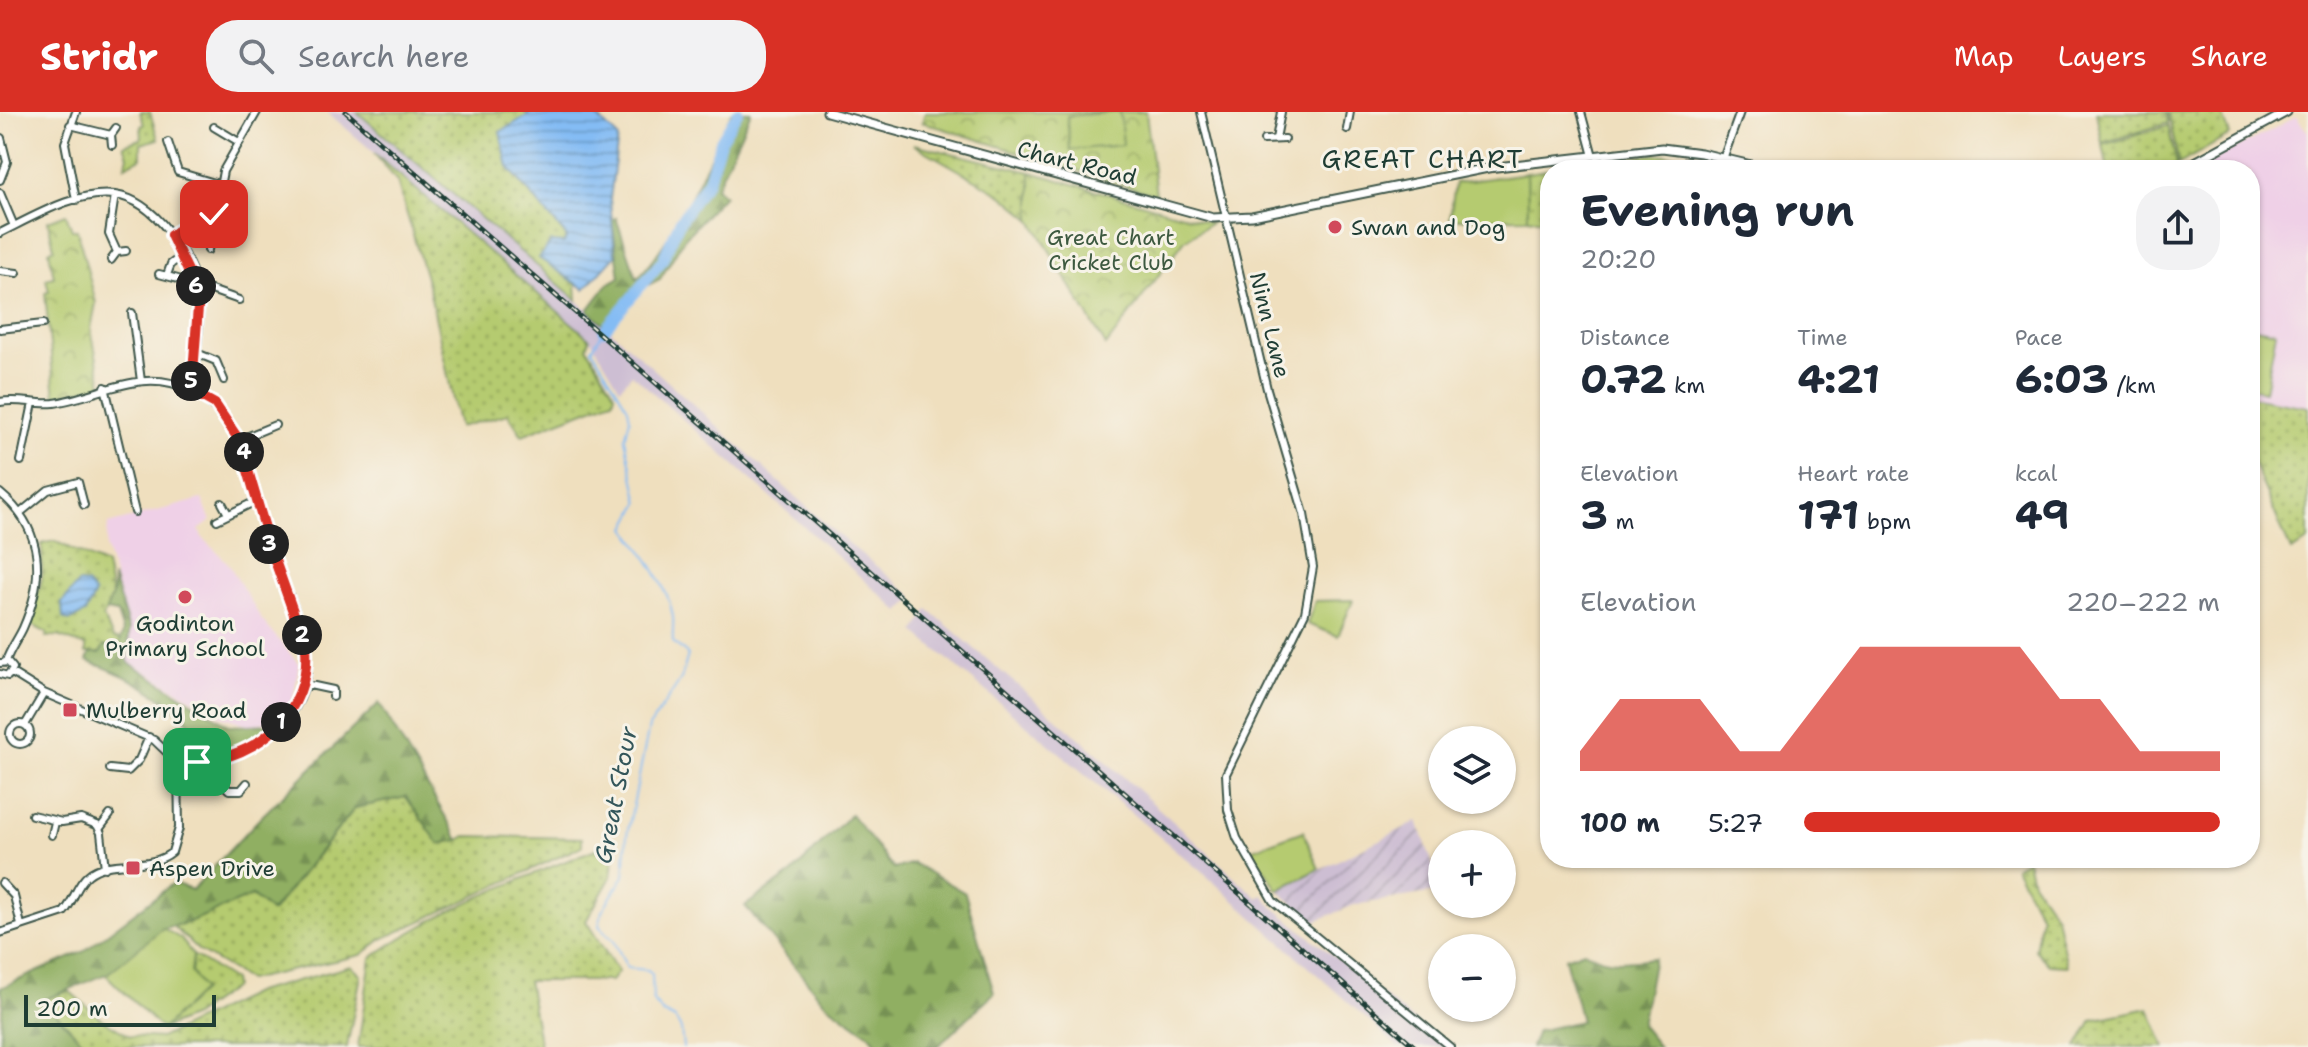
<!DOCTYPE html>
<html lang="en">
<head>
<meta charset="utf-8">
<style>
	:root { --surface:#fff; --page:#f2f2f3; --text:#1f2937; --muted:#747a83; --accent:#d93025 }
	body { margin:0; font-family:"Shantell Sans",sans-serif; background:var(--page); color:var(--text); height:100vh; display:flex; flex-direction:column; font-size:30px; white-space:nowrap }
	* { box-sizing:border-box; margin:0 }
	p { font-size:26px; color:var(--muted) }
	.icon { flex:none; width:44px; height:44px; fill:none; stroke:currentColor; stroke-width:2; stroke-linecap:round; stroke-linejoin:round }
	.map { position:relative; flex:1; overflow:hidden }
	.drawer { position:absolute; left:1540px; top:48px; width:720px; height:708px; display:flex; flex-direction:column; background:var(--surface); border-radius:32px; box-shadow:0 2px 6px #0004 }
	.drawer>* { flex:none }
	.fabs { position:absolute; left:1428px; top:614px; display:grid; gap:16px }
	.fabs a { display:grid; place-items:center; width:88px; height:88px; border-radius:50%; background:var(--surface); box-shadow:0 2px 6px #0004; font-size:40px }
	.scale { position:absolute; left:24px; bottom:20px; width:192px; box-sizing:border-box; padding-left:8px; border:4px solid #1f3d34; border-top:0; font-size:22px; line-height:28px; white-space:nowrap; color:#1f3d34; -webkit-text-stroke:6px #f7f3e8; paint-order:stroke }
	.pin { position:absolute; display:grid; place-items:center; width:68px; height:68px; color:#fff; margin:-34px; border-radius:16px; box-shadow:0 4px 12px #0006 }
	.km { position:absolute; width:40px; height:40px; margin:-20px; border-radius:50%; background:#222; color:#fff; font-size:22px; line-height:40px; text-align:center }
	.round { display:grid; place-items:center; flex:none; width:84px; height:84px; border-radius:32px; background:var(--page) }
	.overview { display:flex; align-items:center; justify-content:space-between; height:136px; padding:0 40px }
	h1 { font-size:44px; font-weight:700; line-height:60px }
	.figures { display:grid; grid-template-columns:repeat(3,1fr); gap:12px; height:136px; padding:8px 40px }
	.figures div { display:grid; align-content:center }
	.figures b { font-size:40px; font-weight:700 }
	.figures small { font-size:22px; font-weight:400 }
	.figures p { font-size:22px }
	.chart { height:224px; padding:16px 40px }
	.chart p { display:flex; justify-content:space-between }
	.chart svg { width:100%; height:144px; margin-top:8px; fill:var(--accent); opacity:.7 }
	ul { padding:0 40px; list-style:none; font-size:26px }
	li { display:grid; grid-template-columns:128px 96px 1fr; align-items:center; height:60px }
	li i { height:20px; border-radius:10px; background:var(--accent) }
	header { display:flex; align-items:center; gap:48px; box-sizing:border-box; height:112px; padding:0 40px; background:var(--accent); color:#fff }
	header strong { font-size:38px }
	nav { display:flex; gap:44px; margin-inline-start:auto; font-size:28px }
	.search { width:560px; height:72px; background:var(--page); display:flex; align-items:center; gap:20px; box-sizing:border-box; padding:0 28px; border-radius:32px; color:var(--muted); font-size:30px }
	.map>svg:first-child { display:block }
</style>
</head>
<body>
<header>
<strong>Stridr</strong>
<div class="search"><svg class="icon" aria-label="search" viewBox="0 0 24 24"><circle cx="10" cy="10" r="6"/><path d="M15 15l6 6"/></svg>Search here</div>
<nav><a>Map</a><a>Layers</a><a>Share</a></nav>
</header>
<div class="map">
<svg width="2308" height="935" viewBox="0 0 2308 935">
	<defs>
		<pattern id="industrial-furrows" width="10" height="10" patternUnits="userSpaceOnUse" patternTransform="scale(2)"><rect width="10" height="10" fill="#cdbed3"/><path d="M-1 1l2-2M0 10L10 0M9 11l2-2" fill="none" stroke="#a69cac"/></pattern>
		<pattern id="grass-dots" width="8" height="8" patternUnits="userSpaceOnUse" patternTransform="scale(2)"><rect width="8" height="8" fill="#b5cb6f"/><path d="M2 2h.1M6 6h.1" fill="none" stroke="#93a65c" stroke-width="1.8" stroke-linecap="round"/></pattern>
		<pattern id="forest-firs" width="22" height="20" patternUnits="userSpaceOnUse" patternTransform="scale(2)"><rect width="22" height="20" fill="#90af62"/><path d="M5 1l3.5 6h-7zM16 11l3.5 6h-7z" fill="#759052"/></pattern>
		<pattern id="cemetery-stones" width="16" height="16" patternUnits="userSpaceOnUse" patternTransform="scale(2)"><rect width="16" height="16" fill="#b5cb6f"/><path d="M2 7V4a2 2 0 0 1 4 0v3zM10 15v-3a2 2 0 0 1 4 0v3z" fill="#93a65c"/></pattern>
		<pattern id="park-crowns" width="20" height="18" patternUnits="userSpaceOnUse" patternTransform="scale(2)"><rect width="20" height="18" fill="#b5cb6f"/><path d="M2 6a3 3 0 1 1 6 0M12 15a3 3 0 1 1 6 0" fill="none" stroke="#93a65c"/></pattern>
		<pattern id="water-rules" width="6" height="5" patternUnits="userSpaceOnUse" patternTransform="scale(2)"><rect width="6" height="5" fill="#84bcf4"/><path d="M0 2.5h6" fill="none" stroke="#6b9ac6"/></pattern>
	</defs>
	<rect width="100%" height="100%" fill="#f7f3e8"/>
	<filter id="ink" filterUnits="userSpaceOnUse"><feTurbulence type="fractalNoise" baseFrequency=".0125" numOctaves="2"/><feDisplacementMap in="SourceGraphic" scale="16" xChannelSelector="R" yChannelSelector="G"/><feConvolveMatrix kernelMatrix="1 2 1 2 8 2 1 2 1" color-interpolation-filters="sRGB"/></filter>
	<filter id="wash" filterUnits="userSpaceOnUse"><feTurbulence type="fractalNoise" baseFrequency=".006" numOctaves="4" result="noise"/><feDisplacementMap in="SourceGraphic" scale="32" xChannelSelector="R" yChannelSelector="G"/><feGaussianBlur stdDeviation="1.8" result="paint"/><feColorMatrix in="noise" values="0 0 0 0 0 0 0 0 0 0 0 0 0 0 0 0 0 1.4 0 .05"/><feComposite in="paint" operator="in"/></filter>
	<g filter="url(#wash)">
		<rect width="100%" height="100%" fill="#efdfbe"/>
		<!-- built -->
		<path fill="#efd0e7" d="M2296,5L2308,20V295L2250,285V58H2194Z
			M202,387L211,409L199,418L202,425L228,451L262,508L299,552L293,587L276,608L250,613L220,604L128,549L129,515L106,436L108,412Z"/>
		<!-- industrial -->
		<path fill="url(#industrial-furrows)" d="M1418,709L1442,779L1354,793L1313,810L1278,778Z"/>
		<!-- railway -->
		<path fill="#cdbed3" d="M327,0H357L577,188L837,422L914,485L900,500L632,262L620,276L590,226Z
			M928,497L1097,641L1258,786L1263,783L1274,796L1447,935H1398L1209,766L915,520Z"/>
		<!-- grass -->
		<path fill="url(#grass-dots)" stroke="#6a8452" stroke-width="2" d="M140,0H150L158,27L141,32V46L125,54L128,44L124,33L142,26L141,14L144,13Z
			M357,0H526L528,3L508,55L567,125L564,131L540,146L576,172L577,188Z
			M2096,0H2166L2168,11L2102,31Z
			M2168,0H2221L2230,23L2179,52Z
			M2168,14L2177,53L2166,58H2108L2103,33Z
			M913,32L1031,60V107L1002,83Z
			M374,41L590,227L587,235L615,282L613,288L522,323L508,302L459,315L429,176L397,69Z
			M1601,49L1604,58H1550V109L1528,106L1527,61Z
			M2250,285L2308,295V429L2291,439L2250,343Z
			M54,429L106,453L112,484L103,505L113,526L121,528L119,535L104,534L100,541H86V534L58,524L46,525L47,521L30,512L42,467V432Z
			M406,685L459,728L466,724L582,726V734L382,827L361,843L248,868L198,838L173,814L252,784L272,800L355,696Z
			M615,733L611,765L586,809L618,860L611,869H528L540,935H358L371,846C440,796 525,766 603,734Z
			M2027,748L2032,769L2056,804L2067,854L2049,853L2035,838L2041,804L2015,755Z
			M193,843L233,868L234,875L193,904L162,917L203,878L191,860Z
			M351,854L361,863L347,935H83L85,933L42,888L69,879L101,907L130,924L161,926L256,880Z
			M2149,896L2165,935H2077L2092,908Z"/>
		<!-- forest -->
		<path fill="url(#forest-firs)" stroke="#58764b" stroke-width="2" d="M732,0H751L716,76L724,83L684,127L660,167L640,177L609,217L588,198L608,172L620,165L612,108L616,106L637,167C680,120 704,56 732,0Z
			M113,465L129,518L128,550L230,614L273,612C254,629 232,646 206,639C187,594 132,564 87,549L90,541H100L104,534H119L123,520L117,501L106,499L113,481Z
			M379,591L459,728L439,732L406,685L355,696L271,800L252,784L187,811L164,816L116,858L43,888L86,933L83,935H0L3,885L0,876L83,840L174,771L192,778L261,705Z
			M851,702L894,757L913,751L965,781L994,881L937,935H880L870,923L825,891L745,794L792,761Z
			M1584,839C1607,853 1628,849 1654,846L1641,913L1659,935H1531L1537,919L1581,909L1565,846Z"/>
		<!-- cemetery -->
		<path fill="url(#cemetery-stones)" stroke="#6a8452" stroke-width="2" d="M1656,42L1699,46L1703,58H1604L1601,49Z"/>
		<!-- park -->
		<path fill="url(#park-crowns)" stroke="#6a8452" stroke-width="2" d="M925,0H1146L1156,83L922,10Z
			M1031,60L1211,111L1185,128L1106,234L1031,107Z
			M66,102L72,118H77L96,191L91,217L102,273L55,285L45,181L49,180L46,167L54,165L49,139L54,136L48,109Z"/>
		<!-- garden -->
		<path fill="#b5cb6f" stroke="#6a8452" stroke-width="2" d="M1120,0L1123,33L1070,38L1067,4Z
			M1527,61L1528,106L1450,107L1455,71Z
			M2250,215L2276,220L2265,279L2250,276Z
			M1353,488L1338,524L1307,512L1315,489Z
			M1303,719L1319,757L1278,778L1251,738Z
			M163,816L181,827L193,843L191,860L203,878L162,917L106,863Z"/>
		<!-- water -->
		<path fill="url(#water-rules)" stroke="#527c94" stroke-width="2" d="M526,0L593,1L618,25L610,87L615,144L585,177L539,146L551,130L564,131L567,125L508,55L500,20L528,3Z
			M78,471L87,472L95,482L85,501L69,509L63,506L62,491Z"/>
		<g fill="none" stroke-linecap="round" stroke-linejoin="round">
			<!-- stream -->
			<path stroke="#84bcf4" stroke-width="2" d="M604,218L592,237L628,296L630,306L625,327L639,391L626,416C643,440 669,475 673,505C674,513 672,521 673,530L688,543L681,567L649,615L627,723L624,764L602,799L599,814L614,829L627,856L648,858L652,862L653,889L663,901L675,907L681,917L683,935"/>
			<!-- river -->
			<path stroke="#84bcf4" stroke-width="11" d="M604,218L662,149L680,109L708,69L721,28L738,0"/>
		</g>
	</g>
	<g filter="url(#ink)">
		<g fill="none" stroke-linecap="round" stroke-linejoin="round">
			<defs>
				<path id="minor" d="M76,0L65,31L76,88
					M1201,0L1267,277L1304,402L1313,455L1305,501L1226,662L1228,698L1237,726L1273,789L1450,935
					M1581,0L1593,44
					M70,13L111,23
					M214,15L239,30
					M1347,17L1350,0
					M1276,27L1281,0
					M1264,28L1285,27
					M168,30L178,60L218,72
					M112,33L111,23L116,16
					M1723,47L1740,0
					M0,68L7,50L1,26
					M0,81L14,114
					M115,83L109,122L117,140
					M0,121C33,105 77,78 115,83C154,88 192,143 198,180C202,201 196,257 188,277
					M171,123L186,114L213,118
					M208,138L223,59L257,0
					M111,148L117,140L126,139
					M0,159L17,161
					M159,162L178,167
					M167,163L171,152L182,144
					M199,182L211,178L239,188
					M132,201L141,269
					M0,217L43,212
					M194,240L216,249L224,268
					M105,275L135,400
					M0,290C18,286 36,293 54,291C101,284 143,254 190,278C248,307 251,373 268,429C279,462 301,505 306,538C319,612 239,650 178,651
					M239,328L275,313
					M21,349L33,291
					M0,381C44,417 45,466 23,516C18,527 10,537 6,549
					M222,391L228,402
					M20,401L48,378L78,370L84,393
					M217,408L256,389
					M0,551L8,550L13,556L8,564L0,562
					M12,561L44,581L154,628L178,651
					M305,572L333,578V585
					M10 622a10 10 0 1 1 20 0a10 10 0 1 1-20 0Z
					M25,613L44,581
					M217,649L223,672L229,678H241L247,671
					M110,657L128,659L139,648L149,625
					M32,703L62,710L81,707L97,713L101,721L105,756
					M100,716L110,703
					M52,723L55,710
					M2,771L14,784L21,813
					M0,821L64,800C74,789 76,773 88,763C110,744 148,760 172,740L179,716L178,651"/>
				<path id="tertiary" d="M827,0L1213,106L1252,104L1488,56L1662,36L1701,41L1772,58
					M2180,58L2287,0"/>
			</defs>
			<!-- minor casing -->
			<use href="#minor" stroke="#3e5549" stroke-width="10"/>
			<!-- tertiary casing -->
			<use href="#tertiary" stroke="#3e5549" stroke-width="11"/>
			<!-- minor -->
			<use href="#minor" stroke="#fff" stroke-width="6"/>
			<!-- tertiary -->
			<use href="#tertiary" stroke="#fff" stroke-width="7"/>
			<defs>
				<path id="rail" d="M346,0L1415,935"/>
			</defs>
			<!-- rail casing -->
			<use href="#rail" stroke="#1f3d34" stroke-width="5"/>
			<!-- rail -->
			<use href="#rail" stroke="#f7f3e8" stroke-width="2" stroke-dasharray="6" stroke-linecap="butt"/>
		</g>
	</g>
	<g fill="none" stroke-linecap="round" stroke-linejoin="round" filter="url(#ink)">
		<defs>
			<path id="route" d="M197,650C259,646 311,599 306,536L273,443L239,328L215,292L188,277L193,261L199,182L171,123L186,114L213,118L214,102"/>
		</defs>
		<!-- route casing -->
		<use href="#route" stroke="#fff" stroke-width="16"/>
		<!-- route -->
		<use href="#route" stroke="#d93025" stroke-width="10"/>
	</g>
	<!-- markers -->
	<g fill="#d1495b" stroke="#f7f3e8" stroke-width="3">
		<circle cx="1335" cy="115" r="8"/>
		<circle cx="185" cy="485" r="8"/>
		<rect x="62" y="590" width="16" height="16" rx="4"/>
		<rect x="125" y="748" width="16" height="16" rx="4"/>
	</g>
	<g text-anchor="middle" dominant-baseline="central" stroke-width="6" stroke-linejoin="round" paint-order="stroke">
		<!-- street labels -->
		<g font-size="22" fill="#1f3d34" stroke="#f7f3e8">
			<text transform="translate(1077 51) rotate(14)">Chart Road</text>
			<text transform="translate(1270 213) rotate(76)">Ninn Lane</text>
		</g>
		<!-- poi labels -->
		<g font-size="22" fill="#1f3d34" stroke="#f7f3e8" text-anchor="start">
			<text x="1351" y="115">Swan and Dog</text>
			<text x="185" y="511" text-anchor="middle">Godinton<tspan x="185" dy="25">Primary School</tspan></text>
			<text x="86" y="598">Mulberry Road</text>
			<text x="149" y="756">Aspen Drive</text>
		</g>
		<!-- park labels -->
		<g font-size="22" fill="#3d5940" stroke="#f7f3e8">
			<text x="1111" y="125">Great Chart<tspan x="1111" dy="25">Cricket Club</tspan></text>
		</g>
		<!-- water labels -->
		<g font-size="24" font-style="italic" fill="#33565a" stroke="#f7f3e8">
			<text transform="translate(616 683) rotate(-79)">Great Stour</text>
		</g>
		<!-- quarter labels -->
		<g font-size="26" letter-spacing="2" fill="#1f3d34" stroke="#f7f3e8">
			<text x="1423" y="46">GREAT CHART</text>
		</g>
	</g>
</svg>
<div class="fabs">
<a><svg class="icon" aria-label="layers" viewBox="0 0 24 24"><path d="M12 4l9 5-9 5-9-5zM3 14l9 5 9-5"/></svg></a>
<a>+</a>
<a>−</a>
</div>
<div class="scale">200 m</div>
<div class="pin" style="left:197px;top:650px;background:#1e9e55"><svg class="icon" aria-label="arrive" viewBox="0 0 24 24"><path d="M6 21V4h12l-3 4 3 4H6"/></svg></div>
<div class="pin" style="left:214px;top:102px;background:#d93025"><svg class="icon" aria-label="check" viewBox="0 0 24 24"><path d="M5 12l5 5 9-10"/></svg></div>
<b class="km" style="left:281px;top:610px">1</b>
<b class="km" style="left:302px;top:523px">2</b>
<b class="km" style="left:269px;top:432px">3</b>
<b class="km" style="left:244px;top:340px">4</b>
<b class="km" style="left:191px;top:269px">5</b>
<b class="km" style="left:196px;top:174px">6</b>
<section class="drawer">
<div class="overview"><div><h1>Evening run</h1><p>20:20</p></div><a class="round"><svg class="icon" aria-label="share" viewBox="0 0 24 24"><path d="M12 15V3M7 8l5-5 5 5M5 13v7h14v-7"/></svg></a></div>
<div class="figures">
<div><p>Distance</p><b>0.72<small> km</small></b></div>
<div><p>Time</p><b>4:21</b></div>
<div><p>Pace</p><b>6:03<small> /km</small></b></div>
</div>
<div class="figures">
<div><p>Elevation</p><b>3<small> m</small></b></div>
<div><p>Heart rate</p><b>171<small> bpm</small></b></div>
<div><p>kcal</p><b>49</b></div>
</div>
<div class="chart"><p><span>Elevation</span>220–222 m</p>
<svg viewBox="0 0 160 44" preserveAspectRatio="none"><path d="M0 44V38L10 22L20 22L30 22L40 38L50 38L60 22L70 6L80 6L90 6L100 6L110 6L120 22L130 22L140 38L150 38L160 38V44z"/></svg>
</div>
<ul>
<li><b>100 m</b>5:27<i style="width:100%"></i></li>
</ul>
</section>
</div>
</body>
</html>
